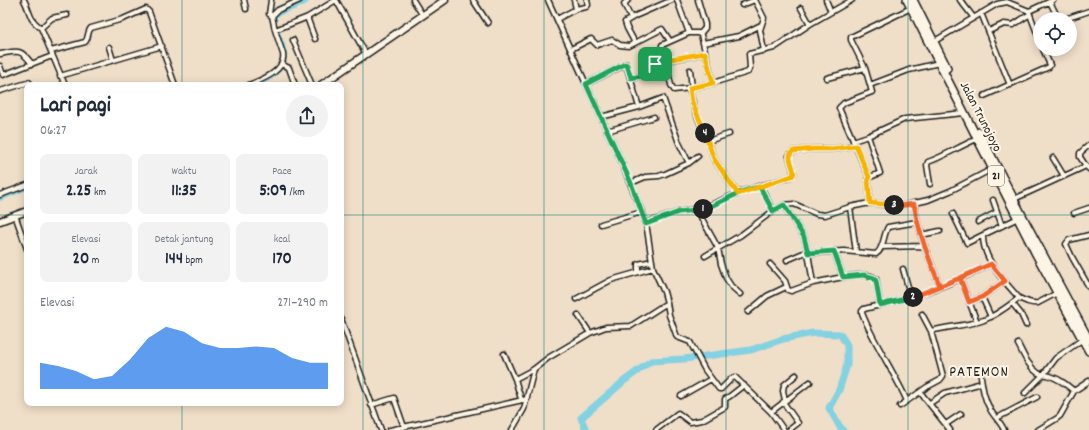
<!DOCTYPE html>
<html lang="id">
<head>
<meta charset="utf-8">
<style>
	:root { --surface:#fff; --page:#f2f2f3; --text:#1f2937; --muted:#747a83; --accent:#1a73e8 }
	body { margin:0; font-family:Dekko,sans-serif; background:var(--page); color:var(--text); height:100vh; display:flex; flex-direction:column; font-size:15px; white-space:nowrap }
	* { box-sizing:border-box; margin:0 }
	p { font-size:13px; color:var(--muted) }
	.icon { flex:none; width:22px; height:22px; fill:none; stroke:currentColor; stroke-width:2; stroke-linecap:round; stroke-linejoin:round }
	.map { position:relative; flex:1; overflow:hidden }
	.side { position:absolute; left:24px; top:82px; width:320px; height:324px; display:flex; flex-direction:column; background:var(--surface); border-radius:8px; box-shadow:0 2px 10px #0003 }
	.side>* { flex:none }
	.fabs { position:absolute; left:1033px; top:12px; display:grid; gap:8px }
	.fabs a { display:grid; place-items:center; width:44px; height:44px; border-radius:50%; background:var(--surface); box-shadow:0 2px 10px #0003; font-size:20px }
	.pin { position:absolute; display:grid; place-items:center; width:34px; height:34px; color:#fff; margin:-17px; border-radius:8px; box-shadow:0 2px 6px #0006 }
	.km { position:absolute; width:20px; height:20px; margin:-10px; border-radius:50%; background:#222; color:#fff; font-size:11px; line-height:20px; text-align:center }
	.round { display:grid; place-items:center; flex:none; width:42px; height:42px; border-radius:21px; background:var(--page) }
	.head { display:flex; align-items:center; justify-content:space-between; height:68px; padding:0 16px }
	h1 { font-size:22px; font-weight:800; line-height:30px }
	.stats { display:grid; grid-template-columns:repeat(3,1fr); gap:6px; height:68px; padding:4px 16px }
	.stats div { display:grid; align-content:center; border-radius:8px; background:var(--page); text-align:center }
	.stats b { font-size:17px; font-weight:800 }
	.stats small { font-size:11px; font-weight:400 }
	.stats p { font-size:11px }
	.chart { height:112px; padding:8px 16px }
	.chart p { display:flex; justify-content:space-between }
	.chart svg { width:100%; height:72px; margin-top:4px; fill:var(--accent); opacity:.7 }
	.map>svg:first-child { display:block }
</style>
</head>
<body>
<div class="map">
<svg width="1089" height="430" viewBox="0 0 1089 430">
	<rect width="100%" height="100%" fill="#efdec8"/>
	<filter id="ink" filterUnits="userSpaceOnUse"><feTurbulence type="fractalNoise" baseFrequency=".025" numOctaves="2"/><feDisplacementMap in="SourceGraphic" scale="8" xChannelSelector="R" yChannelSelector="G"/><feConvolveMatrix kernelMatrix="1 2 1 2 8 2 1 2 1" color-interpolation-filters="sRGB"/></filter>
	<g filter="url(#ink)">
		<g fill="none" stroke-linecap="round" stroke-linejoin="round">
			<!-- canal -->
			<path stroke="#83d2e1" stroke-width="4" d="M274,22L276,15C286,9 300,8 308,0
				M256,85C268,80 286,71 285,55C285,47 279,36 276,28
				M0,199L27,188"/>
			<!-- river -->
			<path stroke="#83d2e1" stroke-width="7" d="M586,430L581,418L624,381L651,361L684,359L751,350L783,339L813,333L840,334L847,345V365L839,390L829,408L840,427L843,430"/>
			<defs>
				<path id="street" d="M24,0C31,13 28,19 41,28L65,85
					M244,0L246,9
					M271,0L269,14L272,16
					M336,0L366,54
					M413,0L423,16
					M473,0L488,23
					M574,0L576,9
					M628,0L624,4L631,18
					M677,0L689,33H698L701,35L713,83L690,88C692,107 701,125 708,141L729,134
					M698,0L705,24V28L700,34
					M755,0L764,18L760,30L764,51
					M826,0L831,12
					M960,0L974,18
					M1050,2L1057,16L1061,19
					M742,5L755,0
					M801,8L810,24
					M1029,12L1040,41
					M981,13L1010,85
					M557,19L576,9L586,7L588,5L587,0
					M1065,19L1089,11
					M41,28L52,18L67,15
					M275,30L308,17
					M989,31L1004,24L1013,25L1030,14
					M315,39L308,20V17L336,0
					M293,40L312,85
					M933,42L997,4L1007,2L1029,11L1053,0
					M635,43L627,28L625,22L635,16L672,0
					M703,43L739,36L761,25
					M109,47L113,60
					M571,49L591,39L597,45L612,40L620,45L629,46L662,29L670,41
					M51,51L85,42C89,38 87,32 91,28L123,19L146,9L149,12L175,85
					M0,54C18,51 20,48 32,64
					M666,60L662,47V45L689,33
					M281,64L289,68L295,85
					M0,66L3,75L52,56
					M865,68L870,85L909,70L939,63
					M690,70L692,88
					M652,74L668,72L671,85L674,90L690,88
					M60,76L162,46
					M631,78L652,74L654,65L659,62L705,53
					M827,78L865,68L851,40V37L911,8
					M713,83L748,72L750,68L749,54L774,48L810,24L852,0
					M586,84L626,64L639,107
					M249,85C261,80 286,71 283,54L275,30L272,16L278,10L300,0
					M0,91L27,83L29,82L31,85
					M984,96L1049,67L1050,65L1043,49
					M601,117L639,107L663,98L679,143L689,163
					M607,131L654,117
					M868,136L880,173L868,178L870,203
					M708,141L714,159L738,194
					M853,141L868,136L905,119L964,113
					M1053,158L1064,176
					M1086,166L1080,157V153L1089,145
					M869,177L839,108L844,103L872,92L870,85
					M631,183L645,177L659,176L665,174L689,163L698,156
					M930,184L927,165L928,162C945,156 960,146 977,139
					M761,187L773,211
					M0,195L27,185
					M993,200L1002,226
					M1012,200L1086,166L1089,169
					M914,203C918,232 929,259 940,286
					M784,205L804,237L808,253L844,251L876,254C884,249 883,235 888,227L917,222
					M850,207L856,252
					M697,210L718,248L721,264L726,278L731,286L740,294
					M1074,213L1089,208
					M953,214L967,243L983,235
					M15,215L27,249
					M1018,218L983,235C982,259 1005,282 1019,298C1025,301 1031,304 1038,303L1057,293
					M978,222L997,212
					M646,223L679,212L704,208L743,191L790,177L794,173L789,156L793,151L813,149H831L856,146
					M601,224L642,212
					M921,235L940,231
					M1089,235L1069,240L1066,244L1072,257L1089,287
					M881,247L925,246
					M808,253L813,283
					M705,256L741,235L773,211L784,205L794,204L817,214L825,215L850,207L870,203L899,206L906,205L928,200L950,191L992,169
					M787,260L808,251
					M770,264L785,281L788,290L791,291L813,283L843,277L834,251
					M903,269L911,298
					M638,272V264L652,261
					M843,277C853,276 868,272 876,279L880,305L864,309L862,311V313C874,344 894,371 907,401
					M960,278L977,322
					M982,297L991,317
					M576,299L611,280L653,268
					M969,302L982,297L1005,281
					M667,303L669,315L677,337L690,342L705,370L719,389H721L732,378L735,377L771,412L784,430
					M1012,303L1021,314L1026,325
					M880,305C918,297 956,282 991,264
					M748,312L767,296L786,287
					M578,315L590,333
					M341,319L381,430
					M931,331C948,326 967,326 984,320C997,315 1008,306 1019,298
					M1018,344C1023,354 1028,366 1038,373C1042,375 1046,374 1050,376C1060,379 1067,385 1074,391
					M504,354L515,379L521,399
					M980,370C982,383 983,397 990,409C994,417 1001,422 1004,430
					M515,379L534,369L548,358L590,333L606,327L631,326L667,303L664,292L653,268L646,223L642,212L621,161L548,0
					M920,392L950,430
					M1025,393L1043,375L1056,358L1083,339
					M681,396L711,379
					M785,400L783,391L784,385L796,375
					M783,402L798,423L789,430
					M930,403L945,393L982,383
					M371,405L394,398L404,427
					M900,406L927,387L940,380L943,376L931,331L922,314
					M771,412L810,382
					M997,418L1037,397
					M946,424L961,414
					M390,430L527,399
					M512,430L524,409L534,369
					M656,430L678,413L690,422L702,420L725,407V399L730,396L744,385
					M1038,430L1056,419L1060,416L1074,391L1089,381"/>
				<path id="secondary" d="M321,85L445,0
					M0,221L27,211"/>
				<path id="highway" d="M907,0L1035,252L1089,351
					M913,0L947,68
					M979,132L1027,225L1089,340"/>
			</defs>
			<!-- street casing -->
			<use href="#street" stroke="#1c1c1c" stroke-width="7"/>
			<!-- secondary casing -->
			<use href="#secondary" stroke="#1c1c1c" stroke-width="9"/>
			<!-- highway casing -->
			<use href="#highway" stroke="#1c1c1c" stroke-width="10"/>
			<!-- street -->
			<use href="#street" stroke="#fcf5e5" stroke-width="4"/>
			<!-- secondary -->
			<use href="#secondary" stroke="#fcf5e5" stroke-width="6"/>
			<!-- highway -->
			<use href="#highway" stroke="#fcf5e5" stroke-width="7"/>
		</g>
	</g>
	<g fill="none" stroke-linecap="round" stroke-linejoin="round" filter="url(#ink)">
		<defs>
			<path id="split-1" d="M655,64L652,74L631,78L627,65L625,64L586,84L631,183L646,224L679,212L703,209"/>
			<path id="split-2" d="M703,209C723,203 740,189 760,187L773,211L784,205L804,237L808,253L834,251L843,277L864,275L874,278L876,281L880,305L913,297"/>
			<path id="split-3" d="M894,205L899,206L914,204C918,232 929,260 940,286L960,278L969,302L982,297L1005,281L991,264L960,278L913,297"/>
			<path id="split-4" d="M705,133L714,159L738,194L792,176L794,173C793,165 786,156 793,151L813,149H831L856,146L869,177L868,179L870,203L894,205"/>
			<path id="split-5" d="M655,64L666,60L705,53L713,83L690,88L692,102L705,133"/>
		</defs>
		<!-- split-1 casing -->
		<use href="#split-1" stroke="#fff" stroke-width="8"/>
		<!-- split-2 casing -->
		<use href="#split-2" stroke="#fff" stroke-width="8"/>
		<!-- split-3 casing -->
		<use href="#split-3" stroke="#fff" stroke-width="8"/>
		<!-- split-4 casing -->
		<use href="#split-4" stroke="#fff" stroke-width="8"/>
		<!-- split-5 casing -->
		<use href="#split-5" stroke="#fff" stroke-width="8"/>
		<!-- split-1 -->
		<use href="#split-1" stroke="#22a559" stroke-width="5"/>
		<!-- split-2 -->
		<use href="#split-2" stroke="#22a559" stroke-width="5"/>
		<!-- split-3 -->
		<use href="#split-3" stroke="#f0652b" stroke-width="5"/>
		<!-- split-4 -->
		<use href="#split-4" stroke="#f5b400" stroke-width="5"/>
		<!-- split-5 -->
		<use href="#split-5" stroke="#f5b400" stroke-width="5"/>
	</g>
	<!-- grid -->
	<path fill="none" stroke="#0f766e" stroke-width="1" stroke-opacity="0.55" d="M182,0V85M363,0V430M544,0V430M726,0V430M908,0V430M0,215H27M341,215H1089M182,403V430"/>
	<g text-anchor="middle" dominant-baseline="central" stroke-width="4" stroke-linejoin="round" paint-order="stroke">
		<!-- shield labels -->
		<rect fill="#fcf5e5" stroke="#5f5d58" stroke-width="1" x="988" y="166" width="16" height="20" rx="3"/>
		<g font-size="12" font-weight="bold" fill="#1c1c1c">
			<text x="996" y="176">21</text>
		</g>
		<!-- street labels -->
		<g font-size="13" fill="#1c1c1c" stroke="#fcf5e5">
			<text transform="translate(980 117) rotate(63)">Jalan Trunojoyo</text>
		</g>
		<!-- quarter labels -->
		<g font-size="15" letter-spacing="1" fill="#1c1c1c" stroke="#fcf5e5">
			<text x="979" y="373">PATEMON</text>
		</g>
	</g>
</svg>
<div class="fabs">
<a><svg class="icon" aria-label="locate" viewBox="0 0 24 24"><circle cx="12" cy="12" r="6"/><path d="M12 2v4M12 18v4M2 12h4M18 12h4"/></svg></a>
</div>
<div class="pin" style="left:655px;top:64px;background:#1e9e55"><svg class="icon" aria-label="arrive" viewBox="0 0 24 24"><path d="M6 21V4h12l-3 4 3 4H6"/></svg></div>
<b class="km" style="left:703px;top:209px">1</b>
<b class="km" style="left:913px;top:297px">2</b>
<b class="km" style="left:894px;top:205px">3</b>
<b class="km" style="left:705px;top:133px">4</b>
<section class="side">
<div class="head"><div><h1>Lari pagi</h1><p>06:27</p></div><a class="round"><svg class="icon" aria-label="share" viewBox="0 0 24 24"><path d="M12 15V3M7 8l5-5 5 5M5 13v7h14v-7"/></svg></a></div>
<div class="stats">
<div><p>Jarak</p><b>2.25<small> km</small></b></div>
<div><p>Waktu</p><b>11:35</b></div>
<div><p>Pace</p><b>5:09<small> /km</small></b></div>
</div>
<div class="stats">
<div><p>Elevasi</p><b>20<small> m</small></b></div>
<div><p>Detak jantung</p><b>144<small> bpm</small></b></div>
<div><p>kcal</p><b>170</b></div>
</div>
<div class="chart"><p><span>Elevasi</span>271–290 m</p>
<svg viewBox="0 0 160 44" preserveAspectRatio="none"><path d="M0 44V28L10 30L20 33L30 38L40 36L50 26L60 13L70 6L80 9L90 16L100 19L110 19L120 18L130 19L140 25L150 28L160 28V44z"/></svg>
</div>
</section>
</div>
</body>
</html>
